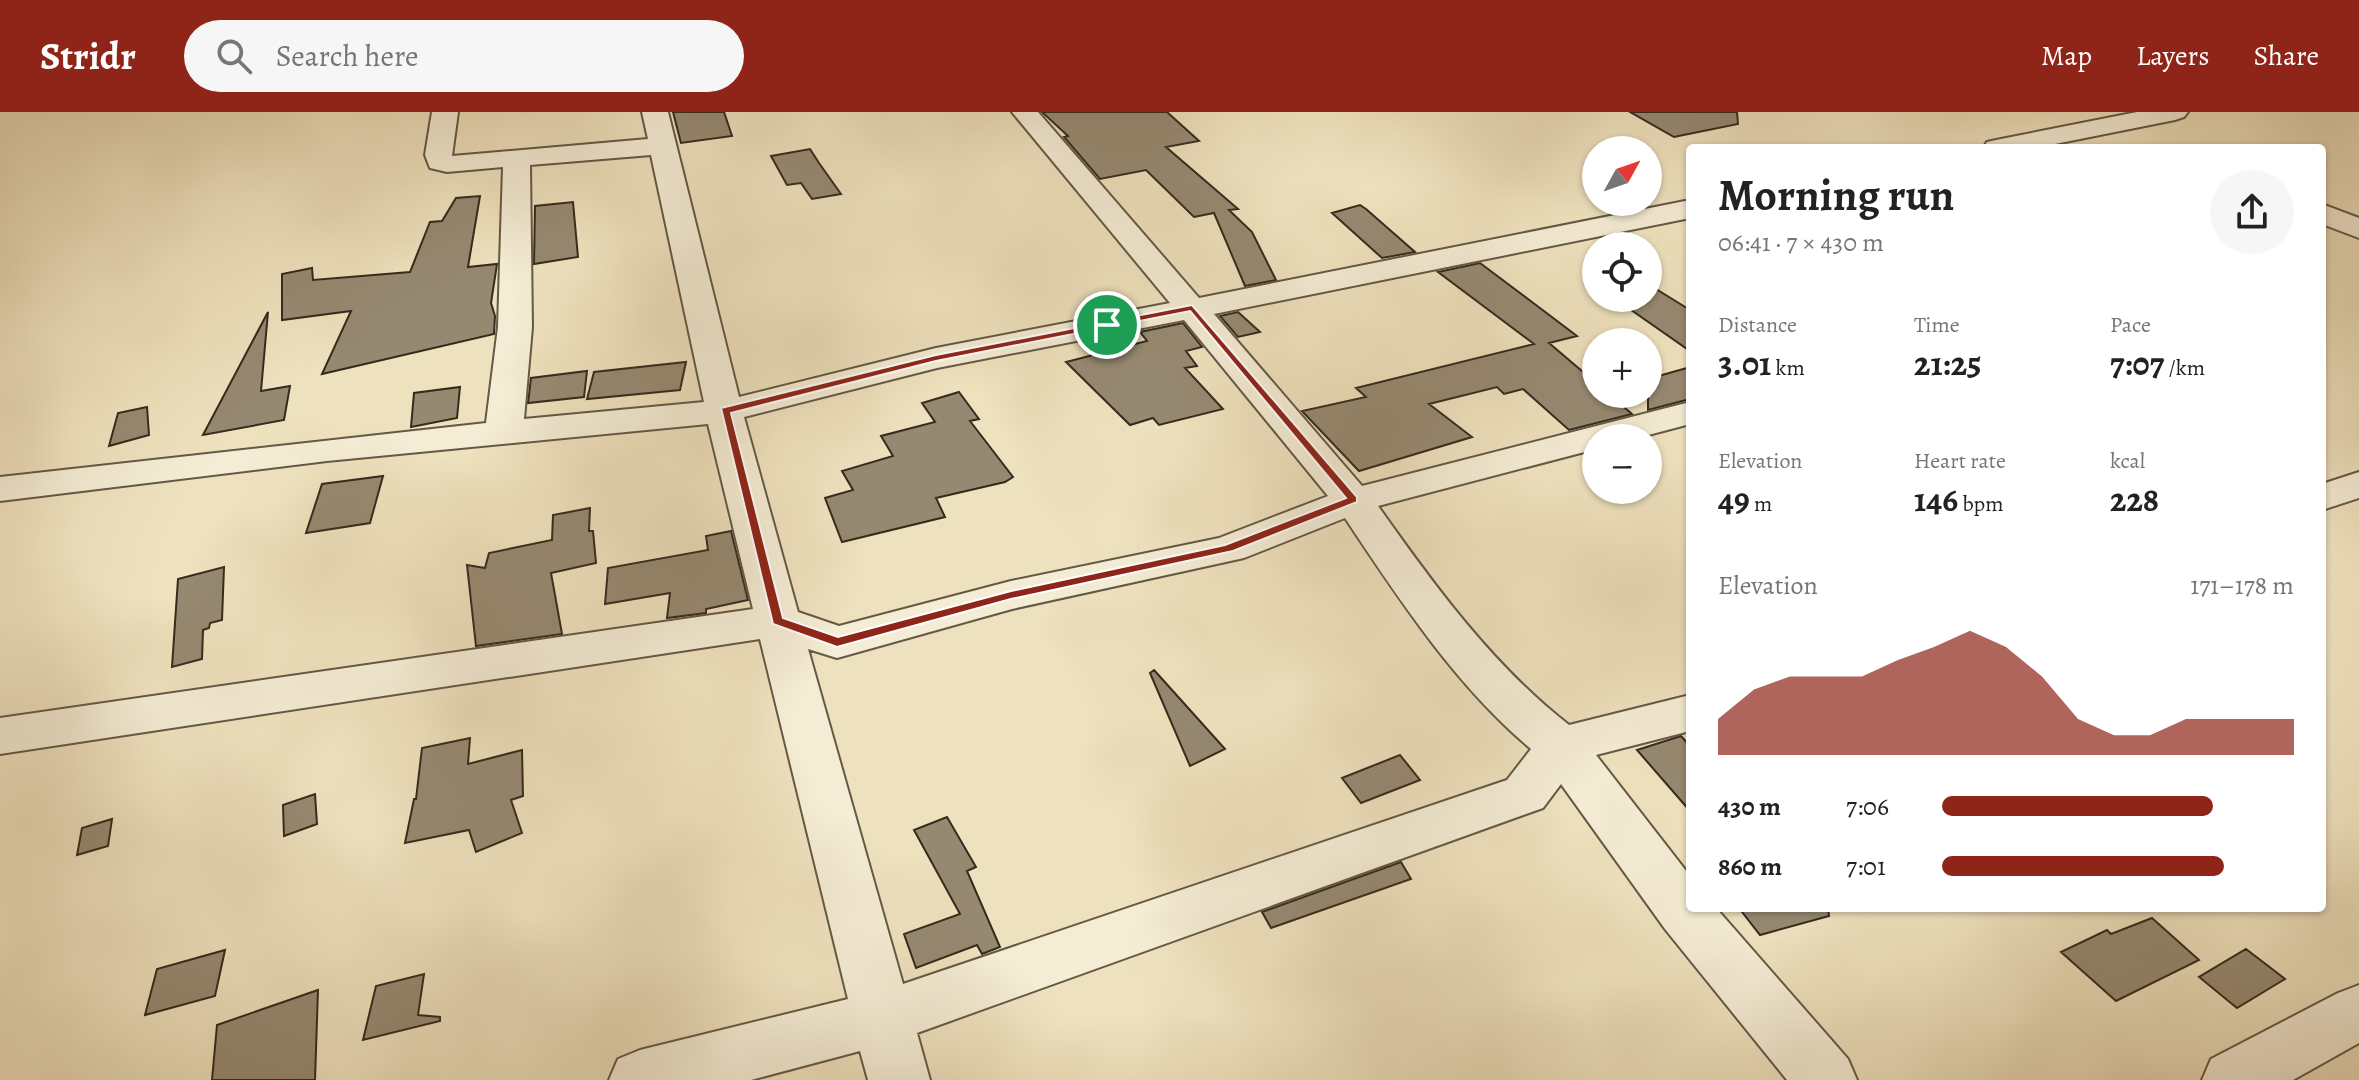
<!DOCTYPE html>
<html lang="en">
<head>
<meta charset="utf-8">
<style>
	:root { --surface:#fff; --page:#f6f6f6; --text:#222; --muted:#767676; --accent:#8f2418 }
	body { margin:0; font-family:Alegreya,serif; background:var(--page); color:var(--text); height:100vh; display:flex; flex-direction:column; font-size:30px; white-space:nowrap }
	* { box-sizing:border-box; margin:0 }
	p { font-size:26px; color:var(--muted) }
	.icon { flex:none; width:44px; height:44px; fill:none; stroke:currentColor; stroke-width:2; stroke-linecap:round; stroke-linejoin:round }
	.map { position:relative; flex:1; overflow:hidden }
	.details { position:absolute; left:1686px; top:32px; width:640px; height:768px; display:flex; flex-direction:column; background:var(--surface); border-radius:8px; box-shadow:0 2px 6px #0004 }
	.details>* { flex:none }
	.needle { width:52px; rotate:50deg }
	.controls { position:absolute; left:1582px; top:24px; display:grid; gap:16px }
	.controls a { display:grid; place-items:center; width:80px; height:80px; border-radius:50%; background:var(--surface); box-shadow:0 2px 6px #0004; font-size:40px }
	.pin { position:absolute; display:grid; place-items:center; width:68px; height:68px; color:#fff; margin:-34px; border:4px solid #fff; border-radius:50%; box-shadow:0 2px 8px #0007 }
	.round { display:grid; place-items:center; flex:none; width:84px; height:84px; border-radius:42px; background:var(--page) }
	.overview { display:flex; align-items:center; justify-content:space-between; height:136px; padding:0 32px }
	h1 { font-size:44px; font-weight:600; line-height:60px }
	.metrics { display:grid; grid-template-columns:repeat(3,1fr); gap:12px; height:136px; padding:8px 32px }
	.metrics div { display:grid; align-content:center }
	.metrics b { font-size:34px; font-weight:600 }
	.metrics small { font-size:22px; font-weight:400 }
	.metrics p { font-size:22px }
	.chart { height:224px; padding:16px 32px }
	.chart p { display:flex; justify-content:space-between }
	.chart svg { width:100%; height:144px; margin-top:8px; fill:var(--accent); opacity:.7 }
	ul { padding:0 32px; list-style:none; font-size:26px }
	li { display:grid; grid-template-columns:128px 96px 1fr; align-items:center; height:60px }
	li i { height:20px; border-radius:10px; background:var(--accent) }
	header { display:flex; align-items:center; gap:48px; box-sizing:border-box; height:112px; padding:0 40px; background:var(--accent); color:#fff }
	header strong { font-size:38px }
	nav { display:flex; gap:44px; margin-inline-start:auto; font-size:28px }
	.search { width:560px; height:72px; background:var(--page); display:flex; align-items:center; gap:20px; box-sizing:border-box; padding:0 28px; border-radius:44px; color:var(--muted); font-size:30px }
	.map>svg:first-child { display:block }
</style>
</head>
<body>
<header>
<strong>Stridr</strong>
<div class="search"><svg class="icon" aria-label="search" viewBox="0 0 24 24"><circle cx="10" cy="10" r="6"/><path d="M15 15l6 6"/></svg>Search here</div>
<nav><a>Map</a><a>Layers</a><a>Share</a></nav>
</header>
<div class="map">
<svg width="2359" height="968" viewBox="0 0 2359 968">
	<rect width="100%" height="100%" fill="#eee1bd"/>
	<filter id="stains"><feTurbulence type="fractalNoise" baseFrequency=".0025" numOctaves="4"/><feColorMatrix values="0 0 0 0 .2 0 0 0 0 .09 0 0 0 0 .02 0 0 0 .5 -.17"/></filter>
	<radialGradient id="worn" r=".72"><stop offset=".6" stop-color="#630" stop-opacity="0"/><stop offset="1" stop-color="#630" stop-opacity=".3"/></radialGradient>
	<!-- building -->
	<path fill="#968971" stroke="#362a1e" stroke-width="2" d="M673,0H724L732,24L681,31Z
		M1042,0H1167L1199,29L1166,35L1238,97L1229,98L1252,120L1276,168L1245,174L1214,101L1194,105L1146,58L1100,67L1064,25L1068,24Z
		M1630,0H1737L1738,12L1674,25Z
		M810,37L819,51L841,82L812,87L801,71L787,73L771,44Z
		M480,84L468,155L497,152L491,191L495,204L494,222L322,262L351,199L282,208V162L312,156L313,168L410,160L430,110L442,109L456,86Z
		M573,90L578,145L534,152L535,94Z
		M1360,93L1366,97L1415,140L1382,146L1332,101Z
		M1480,151L1577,224L1549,231L1596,271V282H1609L1632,302L1569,318L1523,277L1504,282L1497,275L1429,292L1472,325L1359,359L1302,299L1366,285L1356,276L1534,232L1438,160Z
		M1648,172L1690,198V239L1614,186H1648Z
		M268,200L261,279L290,274L284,308L203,323Z
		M1238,200L1260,220L1238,225L1220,204Z
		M1183,211L1202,235L1186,239L1197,254L1185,256L1223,297L1159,313L1153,306L1130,313L1066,250L1147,229L1140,220Z
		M686,250L680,278L587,287L594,260Z
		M1690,255V287L1648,298V267Z
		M587,259L584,285L528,291L531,266Z
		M460,275L457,306L411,315L414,281Z
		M959,280L979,307L970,309L1013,365L1005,370L936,386L945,405L842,430L825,386L853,378L842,359L893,344L881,324L935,310L922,291Z
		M147,295L149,323L109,334L118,301Z
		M383,364L370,411L306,421L322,372Z
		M590,396L589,419H593L596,451L551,461L562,522L476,534L467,453L485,456L489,441L552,428L553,403Z
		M731,419L748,488L706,497V501L667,506L670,481L605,492L608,456L708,438L706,424Z
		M224,455L222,508L210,511L209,516L203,518L202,547L172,555L178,467Z
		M1154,558L1225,637L1190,654L1150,561Z
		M1681,624L1690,634V699L1637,638Z
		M470,626L468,652L522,638L523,684L511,688L522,721L476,740L469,718L405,731L414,687H416L422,636Z
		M1400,643L1420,668L1361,691L1342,666Z
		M315,682L317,712L284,724L283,693Z
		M947,705L976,755L967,759L1000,835L982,842L977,833L916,856L904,822L960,802L914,718Z
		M112,707L108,734L77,743L82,716Z
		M1401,750L1411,767L1271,816L1262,800Z
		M1739,796H1828L1829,804L1760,823Z
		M2152,806L2199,848L2116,889L2061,840L2107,818L2111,822Z
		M2246,837L2285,867L2237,896L2199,865Z
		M225,838L215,884L145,903L157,857Z
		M424,862L418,903L440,905V909L363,928L376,874Z
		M318,878L315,968H212L217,913Z"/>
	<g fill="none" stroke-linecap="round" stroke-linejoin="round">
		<defs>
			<path id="minor" d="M432,0H458L452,44L648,27L642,0H668L739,285L936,236L1170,191L1012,0H1038L1199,186L1690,88V106L1214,202L1362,374L1690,290V312L1637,326H1596V337L1378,394C1434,473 1492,553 1569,613L1690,583V619L1596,643L1690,764V796H1716L1848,947L1857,968H1787L1665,817L1561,672L1543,696L917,921L930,968H868L860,939L751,968H609L618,947L640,938L848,887L760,527L0,642V606L753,497L708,312L327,349L0,389V365L486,311L498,215L503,55L447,60L430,56L425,43ZM651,43L704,290L524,307L532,215L530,53ZM1184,208L1328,384L1219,426L1011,469L839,514L798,500L744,305L937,256ZM1345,406C1399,487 1455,573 1531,637L1507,668L903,872L808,537L837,546L1012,497L1244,446Z
				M2137,0H2188L2184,5L2175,8L2035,36H1983L1987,30L1996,28Z
				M2322,92L2359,106V126L2322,112Z
				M2359,360V386L2322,398V372Z
				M2359,873V931L2293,968H2202L2211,947L2338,881Z"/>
		</defs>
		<!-- minor casing -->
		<use href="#minor" stroke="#645846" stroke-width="4"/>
		<!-- minor -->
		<use href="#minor" fill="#f4ecd4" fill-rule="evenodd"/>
	</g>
	<!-- route -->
	<path fill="#8f2418" stroke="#fff" stroke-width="2" fill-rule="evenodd" d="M1192,193L1357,385V390L1233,439L1011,487L837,535L773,512L721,296L936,243ZM1190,199L1346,386L1225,433L1011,479L838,525L783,506L731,301L936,249Z"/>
	<rect width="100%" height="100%" filter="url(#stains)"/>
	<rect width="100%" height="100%" fill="url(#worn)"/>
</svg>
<div class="controls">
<a><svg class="needle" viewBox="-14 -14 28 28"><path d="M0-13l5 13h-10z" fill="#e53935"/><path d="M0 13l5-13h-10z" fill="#767676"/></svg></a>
<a><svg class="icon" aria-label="locate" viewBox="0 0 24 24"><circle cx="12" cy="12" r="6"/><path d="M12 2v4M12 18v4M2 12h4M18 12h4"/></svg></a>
<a>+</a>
<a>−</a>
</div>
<div class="pin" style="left:1107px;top:213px;background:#1e9e55"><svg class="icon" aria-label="arrive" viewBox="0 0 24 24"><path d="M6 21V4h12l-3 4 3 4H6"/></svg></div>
<section class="details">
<div class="overview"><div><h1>Morning run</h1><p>06:41 · 7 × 430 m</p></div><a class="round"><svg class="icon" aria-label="share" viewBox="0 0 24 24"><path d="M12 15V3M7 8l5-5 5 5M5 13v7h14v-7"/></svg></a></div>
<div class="metrics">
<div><p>Distance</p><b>3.01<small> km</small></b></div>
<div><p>Time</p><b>21:25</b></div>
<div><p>Pace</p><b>7:07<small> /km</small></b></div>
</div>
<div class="metrics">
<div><p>Elevation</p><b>49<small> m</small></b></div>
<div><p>Heart rate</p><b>146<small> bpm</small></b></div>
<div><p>kcal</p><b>228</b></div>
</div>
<div class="chart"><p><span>Elevation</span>171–178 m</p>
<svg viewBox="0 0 160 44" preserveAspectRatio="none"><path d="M0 44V33L10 24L20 20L30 20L40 20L50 15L60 11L70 6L80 11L90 20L100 33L110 38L120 38L130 33L140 33L150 33L160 33V44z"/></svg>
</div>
<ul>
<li><b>430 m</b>7:06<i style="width:77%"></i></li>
<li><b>860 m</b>7:01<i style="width:80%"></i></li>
</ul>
</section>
</div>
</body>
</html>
